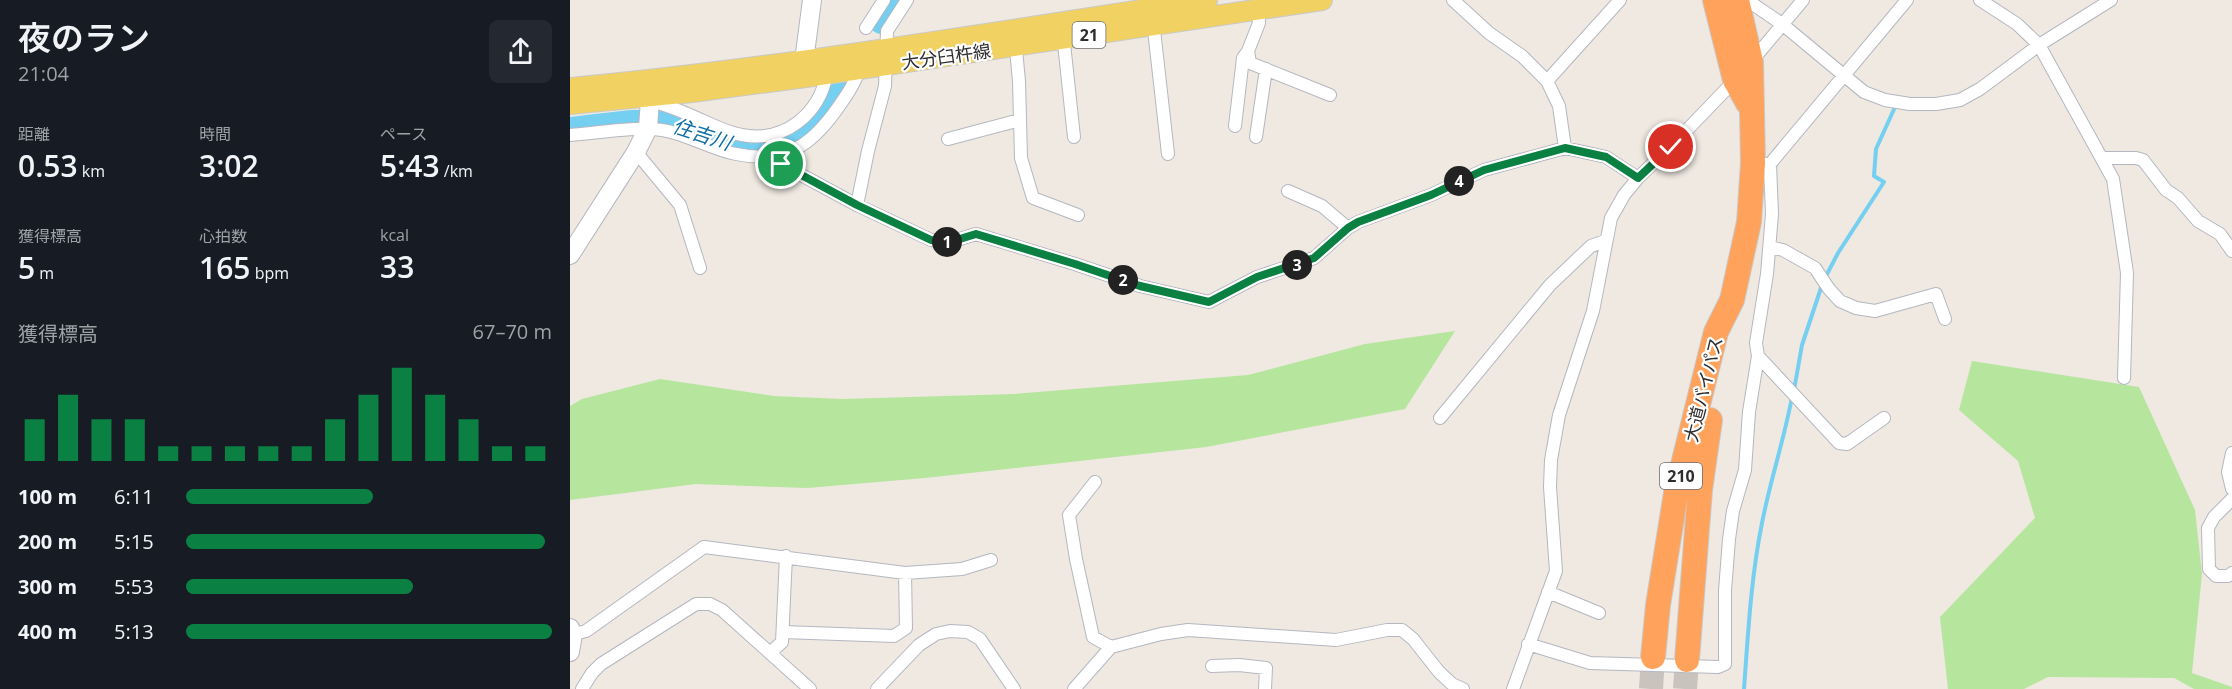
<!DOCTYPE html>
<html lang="ja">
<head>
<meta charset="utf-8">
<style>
	:root { --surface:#171b24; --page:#242831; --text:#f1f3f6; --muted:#9ea1a6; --accent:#0b8043 }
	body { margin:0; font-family:"Open Sans","Noto Sans JP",sans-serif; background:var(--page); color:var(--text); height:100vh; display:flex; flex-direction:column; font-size:22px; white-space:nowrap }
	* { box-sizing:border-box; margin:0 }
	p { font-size:20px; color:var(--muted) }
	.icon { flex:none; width:33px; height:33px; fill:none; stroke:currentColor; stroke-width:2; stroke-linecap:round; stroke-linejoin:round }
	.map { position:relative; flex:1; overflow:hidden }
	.side { display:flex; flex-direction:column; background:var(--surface); width:570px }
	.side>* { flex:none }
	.pin { position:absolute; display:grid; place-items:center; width:51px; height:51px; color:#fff; margin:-26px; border:3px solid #fff; border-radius:50%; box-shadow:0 2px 6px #0007 }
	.km { position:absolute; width:30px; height:30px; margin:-15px; border-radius:50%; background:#222; color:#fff; font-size:16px; line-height:30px; text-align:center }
	.round { display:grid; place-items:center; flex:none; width:63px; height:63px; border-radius:9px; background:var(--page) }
	.summary { display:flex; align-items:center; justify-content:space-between; height:102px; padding:0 18px }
	h1 { font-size:33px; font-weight:600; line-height:45px }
	.stats { display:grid; grid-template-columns:repeat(3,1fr); gap:9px; height:102px; padding:6px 18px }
	.stats div { display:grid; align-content:center }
	.stats b { font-size:30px; font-weight:600 }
	.stats small { font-size:16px; font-weight:400 }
	.stats p { font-size:16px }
	.chart { height:168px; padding:12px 18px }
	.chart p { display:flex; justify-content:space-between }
	.chart svg { width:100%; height:108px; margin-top:6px; stroke:var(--accent); stroke-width:6 }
	ul { padding:0 18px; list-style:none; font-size:20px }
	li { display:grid; grid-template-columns:96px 72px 1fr; align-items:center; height:45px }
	li i { height:15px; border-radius:8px; background:var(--accent) }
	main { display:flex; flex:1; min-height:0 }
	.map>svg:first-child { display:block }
</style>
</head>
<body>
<main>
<section class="side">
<div class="summary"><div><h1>夜のラン</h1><p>21:04</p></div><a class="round"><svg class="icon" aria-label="share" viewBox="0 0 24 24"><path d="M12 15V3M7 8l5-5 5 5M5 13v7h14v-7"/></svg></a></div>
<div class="stats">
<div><p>距離</p><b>0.53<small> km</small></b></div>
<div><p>時間</p><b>3:02</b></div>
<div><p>ペース</p><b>5:43<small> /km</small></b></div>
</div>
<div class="stats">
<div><p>獲得標高</p><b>5<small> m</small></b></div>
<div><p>心拍数</p><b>165<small> bpm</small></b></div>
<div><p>kcal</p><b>33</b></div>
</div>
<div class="chart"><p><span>獲得標高</span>67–70 m</p>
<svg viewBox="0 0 160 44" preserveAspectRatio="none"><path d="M5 44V27M15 44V17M25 44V27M35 44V27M45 44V38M55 44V38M65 44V38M75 44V38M85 44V38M95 44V27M105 44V17M115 44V6M125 44V17M135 44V27M145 44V38M155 44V38"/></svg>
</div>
<ul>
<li><b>100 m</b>6:11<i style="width:51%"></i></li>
<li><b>200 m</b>5:15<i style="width:98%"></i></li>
<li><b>300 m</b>5:53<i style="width:62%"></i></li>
<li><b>400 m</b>5:13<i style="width:100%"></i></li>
</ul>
</section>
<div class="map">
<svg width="1662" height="689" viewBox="0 0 1662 689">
	<rect width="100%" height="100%" fill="#efe9e1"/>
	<!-- green -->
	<path fill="#b6e59e" d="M885,331L835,409L636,447L355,478L237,488L126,484L0,500V406L12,399L90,379L204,396L272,399L444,394L678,375L795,344Z
		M1402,361L1569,387L1625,510L1632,574L1622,673L1662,687V689H1624L1604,678L1478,677L1454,689H1378L1370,617L1465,518L1448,461L1389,410Z"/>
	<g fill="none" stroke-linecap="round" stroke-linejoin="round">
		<!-- stream -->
		<path stroke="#75cff0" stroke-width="4" d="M1255,278L1268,253L1314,182L1304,176L1306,149L1325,107
			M1224,390L1232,345L1252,285
			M1174,689C1178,634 1181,577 1192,523C1200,481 1214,440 1222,397"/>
		<!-- river -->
		<path stroke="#75cff0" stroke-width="22" d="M311,23L327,0
			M0,128C32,125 69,117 101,122C121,124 139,136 157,143C189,155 228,148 249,120C258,109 264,96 271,85"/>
		<!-- highway-tunnel -->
		<path stroke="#c8c4bd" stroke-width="24" stroke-dasharray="24 12" stroke-linecap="butt" d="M1081,689L1083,657
			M1115,689L1117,660"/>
		<defs>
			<path id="street" d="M337,0L317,31L315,86L298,151L287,205L361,240L380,242L406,234L505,264L570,286L639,302L687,277L744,258L778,228L788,222L861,195L914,170L995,148L1036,157L1068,178
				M883,0L919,33L952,56L977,81L989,106L995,148
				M1177,0L1212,24L1294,92L1315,100L1340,104H1366L1390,100L1410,89L1469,45L1541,0
				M1410,0L1447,24L1469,45L1543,179L1557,273L1554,378
				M688,3L689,23L678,51L680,63L760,95
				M583,21L598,154
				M296,28L314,0
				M493,34L504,137
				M445,39L449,81L451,158L463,198L508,215
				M1181,62L1233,0
				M977,81L1050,0
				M80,100C94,105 107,109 120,115C137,122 154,132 172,135C215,143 249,114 257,74
				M665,126L673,58L678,51
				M0,135C29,133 63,126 92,130C118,134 140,149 166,154C214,164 240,147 267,109C276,96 285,84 289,69
				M202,135L207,160L211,164L287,205
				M686,137L696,69
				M378,139L450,120
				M66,152L110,205L130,268
				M1532,158H1566L1573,160L1596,190L1608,198L1628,221L1650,234L1662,251
				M1193,164H1200L1337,0
				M1200,164L1202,214L1197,274L1186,343L1188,356L1269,443L1277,444L1314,418
				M718,191L752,206L778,228
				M1200,247L1213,250L1245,268L1259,289L1270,301L1286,308L1305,311L1366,294L1375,319
				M870,418L980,285L1021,246L1035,241
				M1662,453L1658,472L1662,489
				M525,482L499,515L506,559L523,637L541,647
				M1662,499L1644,517L1638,528L1639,569L1646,576H1658L1662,573
				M978,592L1029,613
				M213,632L324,636L336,628L335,573
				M1,635L16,631L134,547L335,573L392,569L421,560
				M958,644L1020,663L1148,667L1155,664V591L1159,539L1163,511L1175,470L1179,412L1188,356
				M200,653L212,642L216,556
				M642,666L669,665L696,668L695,689
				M12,689L22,673L31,664L126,604H140L152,610L240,689
				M307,689L349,645L366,634L380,631L398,632L410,639L444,689
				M504,689L541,647L591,634L618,630L766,640L817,630H832L843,639L869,672L882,684L893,689
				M943,689L986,571L980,487L981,460L989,415L1023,311L1041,218L1054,195L1068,178L1117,130L1167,78"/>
			<path id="secondary" d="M235,73L234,61L242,0
				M0,255L66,152L78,128L80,100L78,81
				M0,628L2,640L0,652"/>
			<path id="primary" d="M0,88C213,68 425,32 637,0
				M0,104L122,92L236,77L752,0"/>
			<path id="highway" d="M1145,0L1165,80L1178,103
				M1083,657L1088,605L1106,493L1146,332L1162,300L1179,222L1183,163L1181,62L1167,0
				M1117,660L1130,490L1140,420"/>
		</defs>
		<!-- street casing -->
		<use href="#street" stroke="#b4b7c1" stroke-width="14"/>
		<!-- secondary casing -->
		<use href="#secondary" stroke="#b4b7c1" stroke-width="20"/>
		<!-- primary casing -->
		<use href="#primary" stroke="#c9c9c9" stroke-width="22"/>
		<!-- highway casing -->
		<use href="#highway" stroke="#c9c9c9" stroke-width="26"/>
		<!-- street -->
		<use href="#street" stroke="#fff" stroke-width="12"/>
		<!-- secondary -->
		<use href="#secondary" stroke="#fff" stroke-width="18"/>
		<!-- primary -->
		<use href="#primary" stroke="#f2d163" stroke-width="20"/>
		<!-- highway -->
		<use href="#highway" stroke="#ffa35c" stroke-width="24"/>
	</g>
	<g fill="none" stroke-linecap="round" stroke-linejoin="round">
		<defs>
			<path id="route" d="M211,164L287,205L361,240L380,242L406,234L505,264L570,286L639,302L687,277L744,258L778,228L788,222L861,195L914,170L995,148L1036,157L1068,178L1101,147"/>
		</defs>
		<!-- route casing -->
		<use href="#route" stroke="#fff" stroke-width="12"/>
		<!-- route -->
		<use href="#route" stroke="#0b8043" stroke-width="8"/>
	</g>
	<g text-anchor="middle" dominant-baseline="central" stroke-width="4.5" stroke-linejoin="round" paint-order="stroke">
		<!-- shield labels -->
		<g fill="#fff" stroke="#6d6d6d" stroke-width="1.5">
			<rect x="502.5" y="22" width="33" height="26" rx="4.5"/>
			<rect x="1090" y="463" width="42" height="26" rx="4.5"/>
		</g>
		<g font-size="16" font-weight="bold" fill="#2e2e2e">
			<text x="519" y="35">21</text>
			<text x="1111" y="476">210</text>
		</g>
		<!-- street labels -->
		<g font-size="18" fill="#2e2e2e" stroke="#fff">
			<text transform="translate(376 56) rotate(-8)">大分臼杵線</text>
			<text transform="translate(1133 389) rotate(-76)">大道バイパス</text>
		</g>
		<!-- water labels -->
		<g font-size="20" font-style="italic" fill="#0d6fa3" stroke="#fff">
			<text transform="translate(132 134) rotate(18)">住吉川</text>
		</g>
	</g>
</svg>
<div class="pin" style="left:211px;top:164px;background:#1e9e55"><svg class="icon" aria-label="arrive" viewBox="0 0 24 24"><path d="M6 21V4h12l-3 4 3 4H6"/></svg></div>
<div class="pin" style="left:1101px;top:147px;background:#d93025"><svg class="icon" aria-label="check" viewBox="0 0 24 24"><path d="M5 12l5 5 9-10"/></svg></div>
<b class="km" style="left:377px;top:242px">1</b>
<b class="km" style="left:553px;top:280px">2</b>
<b class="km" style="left:727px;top:265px">3</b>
<b class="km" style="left:889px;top:181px">4</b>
</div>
</main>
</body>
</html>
